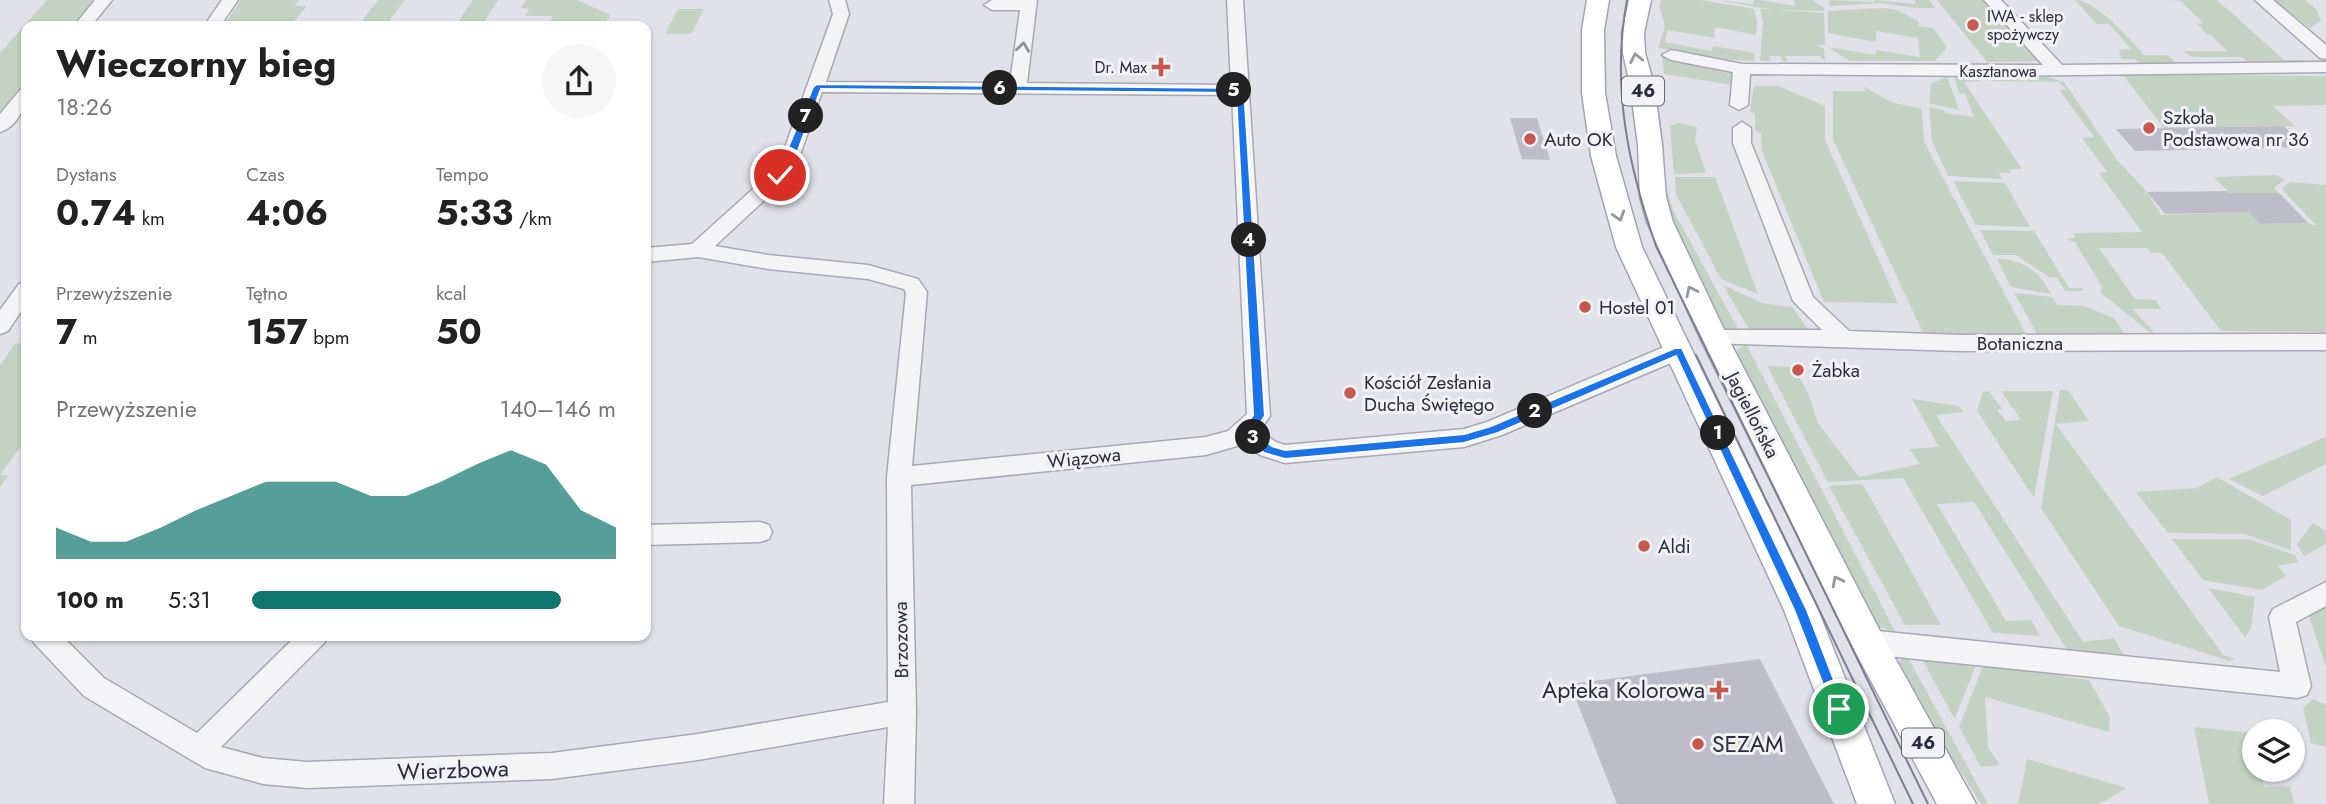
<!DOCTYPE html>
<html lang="pl">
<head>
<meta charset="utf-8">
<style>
	:root { --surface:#fff; --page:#f6f6f6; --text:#222; --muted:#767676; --accent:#0f766e }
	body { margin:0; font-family:Jost,sans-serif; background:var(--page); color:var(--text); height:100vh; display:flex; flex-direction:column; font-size:26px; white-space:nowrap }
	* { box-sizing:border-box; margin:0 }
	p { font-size:23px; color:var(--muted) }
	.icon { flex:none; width:38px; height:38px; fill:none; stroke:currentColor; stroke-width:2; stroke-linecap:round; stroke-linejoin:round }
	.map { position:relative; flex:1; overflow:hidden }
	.panel { position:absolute; left:21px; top:21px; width:630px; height:620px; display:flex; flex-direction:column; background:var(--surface); border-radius:14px; box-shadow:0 2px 5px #0004 }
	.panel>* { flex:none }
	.controls { position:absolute; left:2242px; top:719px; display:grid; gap:14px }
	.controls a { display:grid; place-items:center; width:63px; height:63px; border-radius:50%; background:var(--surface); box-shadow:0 2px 5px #0004; font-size:35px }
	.pin { position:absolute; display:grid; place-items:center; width:60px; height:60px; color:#fff; margin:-30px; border:4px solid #fff; border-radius:50%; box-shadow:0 2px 7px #0007 }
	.km { position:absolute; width:35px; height:35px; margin:-18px; border-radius:50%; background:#222; color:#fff; font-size:19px; line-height:35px; text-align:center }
	.round { display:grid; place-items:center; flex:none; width:74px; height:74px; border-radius:37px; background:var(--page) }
	.headline { display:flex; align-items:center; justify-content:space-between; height:119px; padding:0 35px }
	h1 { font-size:38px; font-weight:700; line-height:52px }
	.metrics { display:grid; grid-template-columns:repeat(3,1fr); gap:10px; height:119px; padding:7px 35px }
	.metrics div { display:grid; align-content:center }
	.metrics b { font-size:35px; font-weight:700 }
	.metrics small { font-size:19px; font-weight:400 }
	.metrics p { font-size:19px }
	.chart { height:196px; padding:14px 35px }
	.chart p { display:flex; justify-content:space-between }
	.chart svg { width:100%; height:126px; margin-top:7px; fill:var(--accent); opacity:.7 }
	ul { padding:0 35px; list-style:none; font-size:23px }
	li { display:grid; grid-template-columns:112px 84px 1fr; align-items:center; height:52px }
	li i { height:18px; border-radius:9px; background:var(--accent) }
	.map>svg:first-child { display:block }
</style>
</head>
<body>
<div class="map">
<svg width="2326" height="804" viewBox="0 0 2326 804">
	<rect width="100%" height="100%" fill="#e1e2e9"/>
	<!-- green -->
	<path fill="#c3d2c3" d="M47,0H98L76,26H26V87L0,119V53Z
		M241,0H299L295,6H307L290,26H223Z
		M378,0H405L385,26H358Z
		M473,0H498L481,26H455Z
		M526,0H577L610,15L604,26H600L602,22L574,21L570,26H548L553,16H525L529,9L521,8Z
		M1662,0H1701L1754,9L1757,21L1756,35L1715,27L1714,38L1667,30L1665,42L1712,51L1713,46L1755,53L1754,61L1732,60L1658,48L1665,26L1659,6Z
		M1717,0L1753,4L1754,0H1759L1794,6L1795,0H1813L1825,9L1824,11L1774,10Z
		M1829,0L1874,2L1875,0L1915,4V0H1929L1935,8H1915L1880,3L1830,6Z
		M1937,0H1988L2044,61L1987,62Z
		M2075,0C2096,0 2131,40 2144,55H2168L2175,63H2139L2135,59H2122L2119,54L2120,50L2131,49L2109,24H2097Z
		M2168,0H2217L2284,60H2306L2309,63H2249L2242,57H2192L2183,51H2227L2211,35L2206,34L2198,24L2203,23L2181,1Z
		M2273,0H2305L2317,10L2321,21L2310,28Z
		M1883,8L1897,10L1918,21L1919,26L1933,28L1947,47L1935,61H1850L1828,47L1876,55V50L1920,57L1918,38L1876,31V42L1828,33V11Z
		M678,9H704L691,34H665Z
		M1760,9L1824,13L1825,45H1816L1824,48L1825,61L1819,56H1785L1788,61H1783L1780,56H1769L1771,61H1760L1763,22Z
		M1662,55L1732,69V85L1664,74Z
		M2122,74L2326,76V105L2273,106L2295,126L2164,128Z
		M1947,76L1959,110L1929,103L1931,84Z
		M1954,76H1977L1980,81L1964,82L2022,169H2009L2011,173H1999L2002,179L1948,176L1932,141L1929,107L1943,110L1945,113L1974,117L1965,94L1959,93Z
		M1987,76L2047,77L2064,82L2117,160L2147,192L2161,215L2249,212L2260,224L2308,223L2317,226L2282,189L2290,182L2326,185V332L2221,331L2162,253H2151L2147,248H2099L2135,299L2156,300L2161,309H2132L2153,331L2152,334L2100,292L2102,287L2075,242L2065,239L2075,238L2073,233L2142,232L2099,173L2107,172L2082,138L2094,137L2059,90L2066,89L2059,82L1991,81Z
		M1650,83L1656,88L1664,145L1665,183L1673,210L1739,331L1727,330L1720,325L1689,268L1663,196Z
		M1754,86H1778L1825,106V140L1898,303L1824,302L1762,151L1761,134L1755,130V113L1750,112Z
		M1863,86L1891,102L1922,109L1924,142L2028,338L1925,337L1833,140V91H1866Z
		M1678,123L1697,127L1695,140L1706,172L1704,173L1674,174L1670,126Z
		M2276,175L2285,180L2274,188L2279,193H2229L2214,177Z
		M1675,177H1715L1758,294L1721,279L1676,194Z
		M1953,181L2005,183L2030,227L1976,225Z
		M1980,230L2034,231L2069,288H2082L2084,291H2065L2057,278L2049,277L2016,255H1993Z
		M1997,259C2022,259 2041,272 2051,294L2011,287Z
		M1723,285L1762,303L1792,307L1811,333L1750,331Z
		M2014,293L2052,297L2057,305L2084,306L2114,318L2128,339L2039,337Z
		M15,343L26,345V440L0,475L8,476L0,487V366Z
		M1746,344L1896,633L1878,626L1736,355V351Z
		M1767,366L1794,367L1809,395L1818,423L1859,477L1920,464L1909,449L1939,447L1912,399L1959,406L1964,412L1936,415L2083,642L2114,638L2123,654L2120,660L2069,653L1974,502L1937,504L2006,621L2031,620L2040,636L1993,633L1903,478L1828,482Z
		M2060,390H2068L2089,421L2056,424L2223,655L2235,659L2230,661L2119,626L2041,508Z
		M1989,391L2002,409L1997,410L2006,421L2021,420L2001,391H2053L2034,498L1977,411L1983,392Z
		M2326,437V464L2263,496L2229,479Z
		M2217,477L2291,520V550L2244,534L2168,533L2136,492L2197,488Z
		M1861,484L1865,488L1941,625H1905L1829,486Z
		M2313,523L2326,531V544L2304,556L2297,544Z
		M2172,539H2248L2295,555L2298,562L2278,566L2286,576L2262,590L2203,580Z
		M2208,588L2255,597L2251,628L2245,637Z
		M2326,605V667L2308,613Z
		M1907,656L1988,804H1981L1926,717L1898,666L1900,660Z
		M1921,657L1976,665L1955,718H1954Z
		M1984,664L2089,680L2110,717L2109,732L1985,697L1988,747L2000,765L1981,767L1959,727Z
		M2313,699L2326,705V747L2311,743L2303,708Z
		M2194,727L2254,733V770H2260L2264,787L2290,786L2294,804H2209Z
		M2027,759L2127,788L2099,804H2018Z"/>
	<!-- building -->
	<path fill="#bcbdc8" d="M1510,118H1537L1550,160L1522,159Z
		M2284,126L2305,147L2135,151L2116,129Z
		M2226,191L2229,193H2279L2308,223L2260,224L2249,212L2165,214L2147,192Z
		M1760,659L1834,804H1617L1570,684Z"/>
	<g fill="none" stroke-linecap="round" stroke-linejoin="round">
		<defs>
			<path id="minor" d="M95,0H112L91,26H74Z
				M222,0H238L220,26H204Z
				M829,0H845L849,14L826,82L1010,83L1020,10H992L984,5L992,0H1037L1027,83L1231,85L1227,0H1243L1270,416L1260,431L1276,442L1285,445L1464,429L1487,422L1671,344L1679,342L1687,344L1690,350L1687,356L1502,435L1464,447L1285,463L1260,455L1244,444L1206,455L911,485L916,712L914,804H884L888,727L698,760L552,779L307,788L263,784L205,768L84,696L34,643L30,635H61L104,678L197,733L297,635H328L324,643L221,747L263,758L307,762L552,753L698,734L888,702L887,477L906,293L904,289L868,279L768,269L698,257L646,262V248L692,244L773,171L780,161L833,14ZM822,92L1232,95L1247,414L1228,431L1206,437L912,466L927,292L918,279L868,265L768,255L715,246L787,179L798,161Z
				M1984,0H2001L2062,65L2326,62V72L1988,76L1750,74L1748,105L1739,110L1730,105L1733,72L1671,60L1662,55L1671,50L1742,64L2043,65Z
				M2255,0H2273L2326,45V59L2320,58Z
				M26,89C27,104 18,127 0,132V114L20,90Z
				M1742,122L1751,128V143L1813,297L1849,331L1960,335L2326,334V350L1960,351L1706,343L1703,338L1706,333L1714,330H1822L1793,301L1733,143V128Z
				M26,282V304L8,331L0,334V310L19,284Z
				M760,522L769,525L772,532L769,539L760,542L646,545V525Z
				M2326,582V606L2296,622L2311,686L2307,695L2297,698L1868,654L1859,650L1855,642L1859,634L1868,630L2280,672L2269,617L2273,609Z"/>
			<path id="major" d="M1587,0H1609L1604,30L1605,93L1616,156L1642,247L1818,610L1895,804H1857L1784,610L1616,247L1591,156L1582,93V30Z
				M1629,0H1651L1644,33L1645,53L1654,85L1662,145L1666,197L1673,222L1728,338L1880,631L1976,804H1937L1856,653L1700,338L1647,222L1640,197L1638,145L1630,85L1623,53L1622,33Z"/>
		</defs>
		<!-- minor casing -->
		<use href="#minor" stroke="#a7a8b3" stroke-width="3"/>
		<!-- major casing -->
		<use href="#major" stroke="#a1a4b4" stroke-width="3"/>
		<!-- minor -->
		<use href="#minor" fill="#f4f4f7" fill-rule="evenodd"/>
		<!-- major -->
		<use href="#major" fill="#fff" fill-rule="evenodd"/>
		<!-- tram -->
		<path stroke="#7c7f91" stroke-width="2" d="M1627,0C1611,85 1628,166 1656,246L1928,804
			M1696,355L1913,804"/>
	</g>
	<!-- one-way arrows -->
	<defs><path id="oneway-chevron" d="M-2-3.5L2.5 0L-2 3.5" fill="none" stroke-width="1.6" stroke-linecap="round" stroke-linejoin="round" transform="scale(1.75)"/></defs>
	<use stroke="#90909b" href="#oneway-chevron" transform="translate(1023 47) rotate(-83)"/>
	<g stroke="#95969f">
		<use href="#oneway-chevron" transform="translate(1636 58) rotate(-102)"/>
		<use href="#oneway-chevron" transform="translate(1619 216) rotate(73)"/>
		<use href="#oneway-chevron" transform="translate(1691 291) rotate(-116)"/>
		<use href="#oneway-chevron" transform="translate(1837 581) rotate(-117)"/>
	</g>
	<!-- route -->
	<path fill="#1a73e8" stroke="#fff" stroke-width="2" d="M817,84L1244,88L1265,416L1254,432L1272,446L1285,450L1464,434L1491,426L1675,348H1682L1807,610L1845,709L1843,713H1834L1794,610L1676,356L1498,433L1464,443L1285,459L1264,453L1241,433L1253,415L1236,93L821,89L794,161L783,177H776L813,87Z"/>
	<!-- markers -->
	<g fill="#c5594f" stroke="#f1f2f6" stroke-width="2.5">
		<circle cx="1973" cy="25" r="7"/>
		<path d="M1157.5 56.5h7v7h7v7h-7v7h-7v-7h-7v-7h7z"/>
		<circle cx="2149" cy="128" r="7"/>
		<circle cx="1530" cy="139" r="7"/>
		<circle cx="1585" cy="307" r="7"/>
		<circle cx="1798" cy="370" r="7"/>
		<circle cx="1350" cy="393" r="7"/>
		<circle cx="1644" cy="546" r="7"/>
		<path d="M1715.5 679.5h7v7h7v7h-7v7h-7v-7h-7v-7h7z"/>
		<circle cx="1698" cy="744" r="7"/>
	</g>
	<g text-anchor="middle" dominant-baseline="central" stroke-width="6" stroke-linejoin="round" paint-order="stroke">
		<!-- far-poi labels -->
		<g font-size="16" fill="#2b2d3f" stroke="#f1f2f6" text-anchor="start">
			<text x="1987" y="16">IWA - sklep<tspan x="1987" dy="18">spożywczy</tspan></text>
			<text x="1147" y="67" text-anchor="end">Dr. Max</text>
		</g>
		<!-- far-street labels -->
		<g font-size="16" fill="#2b2d3f" stroke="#f1f2f6">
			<text x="1998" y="71">Kasztanowa</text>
		</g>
		<!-- shield labels -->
		<g fill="#f1f2f6" stroke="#666876" stroke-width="2">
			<rect x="1622" y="76.5" width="42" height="29" rx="5"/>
			<rect x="1902" y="728.5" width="42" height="29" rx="5"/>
		</g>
		<g font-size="18" font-weight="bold" fill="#2b2d3f">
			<text x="1643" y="91">46</text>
			<text x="1923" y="743">46</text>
		</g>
		<!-- poi labels -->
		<g font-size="19" fill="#2b2d3f" stroke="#f1f2f6" text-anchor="start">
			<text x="2163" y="117">Szkoła<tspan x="2163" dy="22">Podstawowa nr 36</tspan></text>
			<text x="1544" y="139">Auto OK</text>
			<text x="1599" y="307">Hostel 01</text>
			<text x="1812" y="370">Żabka</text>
			<text x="1364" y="382">Kościół Zesłania<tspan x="1364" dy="22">Ducha Świętego</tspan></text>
			<text x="1658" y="546">Aldi</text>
		</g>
		<!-- street labels -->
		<g font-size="19" fill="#2b2d3f" stroke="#f1f2f6">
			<text x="2020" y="343">Botaniczna</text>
			<text transform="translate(1753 415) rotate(63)">Jagiellońska</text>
			<text transform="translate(1084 458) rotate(-6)">Wiązowa</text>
			<text transform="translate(901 640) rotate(-91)">Brzozowa</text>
		</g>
		<!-- near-poi labels -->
		<g font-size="23" fill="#2b2d3f" stroke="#f1f2f6" text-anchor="end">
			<text x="1705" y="690">Apteka Kolorowa</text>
			<text x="1712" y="744" text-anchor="start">SEZAM</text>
		</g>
		<!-- near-street labels -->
		<g font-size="23" fill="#2b2d3f" stroke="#f1f2f6">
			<text transform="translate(453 770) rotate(-2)">Wierzbowa</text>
		</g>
	</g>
</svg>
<div class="controls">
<a><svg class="icon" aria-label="layers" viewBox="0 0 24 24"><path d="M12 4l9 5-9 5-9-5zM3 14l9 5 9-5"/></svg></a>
</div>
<div class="pin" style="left:1839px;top:709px;background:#1e9e55"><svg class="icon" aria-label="arrive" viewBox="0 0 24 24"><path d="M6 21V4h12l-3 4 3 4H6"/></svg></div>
<div class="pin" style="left:780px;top:175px;background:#d93025"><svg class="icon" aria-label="check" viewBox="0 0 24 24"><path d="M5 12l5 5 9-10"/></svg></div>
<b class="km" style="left:1718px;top:433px">1</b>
<b class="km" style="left:1535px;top:411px">2</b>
<b class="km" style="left:1253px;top:437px">3</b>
<b class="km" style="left:1249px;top:240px">4</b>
<b class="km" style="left:1234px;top:90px">5</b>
<b class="km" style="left:1000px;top:88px">6</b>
<b class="km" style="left:806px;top:116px">7</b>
<section class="panel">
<div class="headline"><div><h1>Wieczorny bieg</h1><p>18:26</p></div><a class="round"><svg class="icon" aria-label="share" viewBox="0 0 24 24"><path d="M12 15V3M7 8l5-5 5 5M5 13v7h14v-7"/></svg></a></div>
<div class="metrics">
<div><p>Dystans</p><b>0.74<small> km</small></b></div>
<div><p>Czas</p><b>4:06</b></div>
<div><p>Tempo</p><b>5:33<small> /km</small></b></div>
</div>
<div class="metrics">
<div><p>Przewyższenie</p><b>7<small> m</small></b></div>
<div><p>Tętno</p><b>157<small> bpm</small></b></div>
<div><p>kcal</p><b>50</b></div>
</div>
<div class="chart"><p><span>Przewyższenie</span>140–146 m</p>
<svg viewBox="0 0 160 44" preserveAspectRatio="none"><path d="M0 44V33L10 38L20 38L30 33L40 27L50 22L60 17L70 17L80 17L90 22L100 22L110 17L120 11L130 6L140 11L150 27L160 33V44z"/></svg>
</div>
<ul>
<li><b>100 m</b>5:31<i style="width:85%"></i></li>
</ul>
</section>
</div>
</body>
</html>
